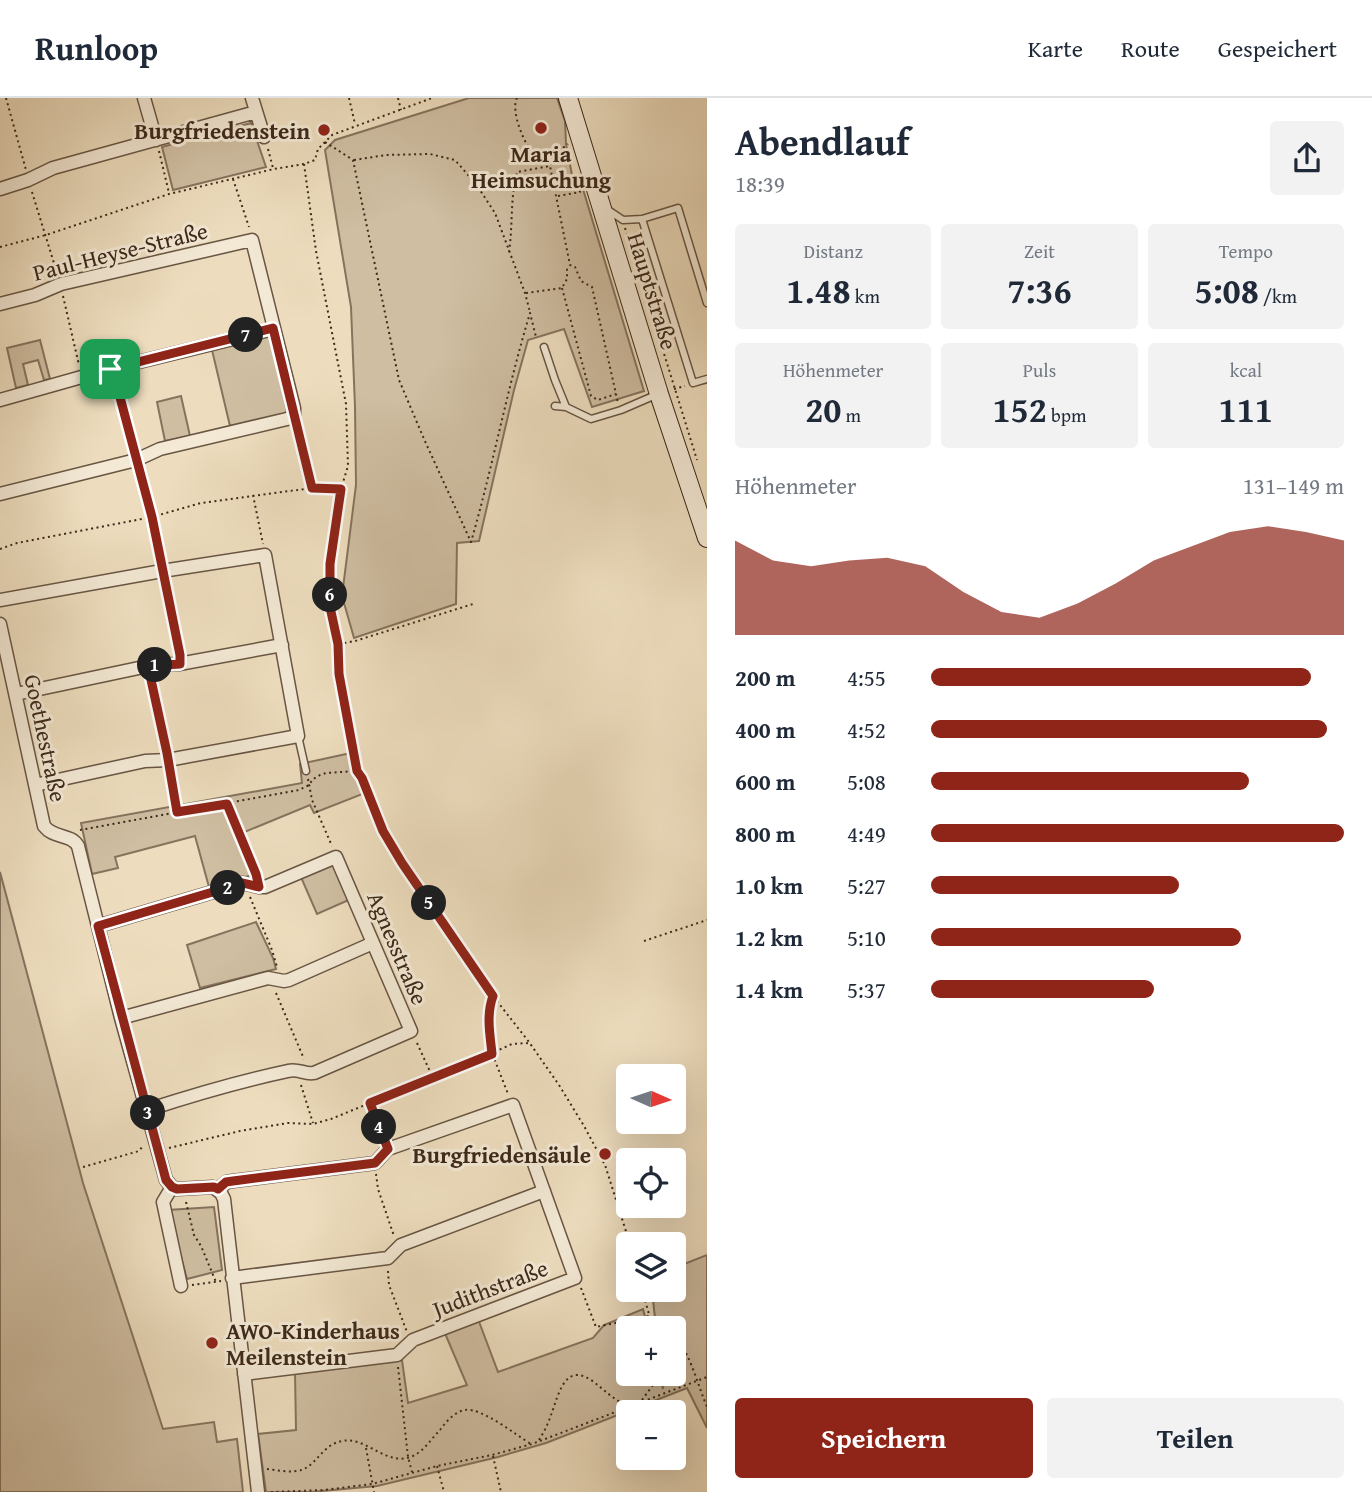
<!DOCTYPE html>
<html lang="de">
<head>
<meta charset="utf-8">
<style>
	:root { --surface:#fff; --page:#f2f2f3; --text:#1f2937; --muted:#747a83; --line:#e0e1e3; --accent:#8f2418 }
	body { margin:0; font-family:"Gentium Book Plus",serif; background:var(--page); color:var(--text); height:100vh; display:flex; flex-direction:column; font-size:26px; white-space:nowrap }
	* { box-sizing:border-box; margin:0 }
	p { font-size:23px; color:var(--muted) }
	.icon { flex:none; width:38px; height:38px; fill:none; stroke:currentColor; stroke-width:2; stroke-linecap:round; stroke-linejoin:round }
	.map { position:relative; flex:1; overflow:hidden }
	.side { display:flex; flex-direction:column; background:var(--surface); width:665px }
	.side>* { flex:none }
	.needle { width:46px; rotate:93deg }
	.controls { position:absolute; left:616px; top:966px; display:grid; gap:14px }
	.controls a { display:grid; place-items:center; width:70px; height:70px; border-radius:7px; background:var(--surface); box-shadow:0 7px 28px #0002; font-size:35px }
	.pin { position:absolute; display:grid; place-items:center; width:60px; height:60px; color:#fff; margin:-30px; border-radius:14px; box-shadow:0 4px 10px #0006 }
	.km { position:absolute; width:35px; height:35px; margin:-18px; border-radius:50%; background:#222; color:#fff; font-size:19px; line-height:35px; text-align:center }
	.round { display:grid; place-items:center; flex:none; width:74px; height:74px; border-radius:7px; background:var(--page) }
	.summary { display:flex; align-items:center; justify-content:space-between; height:119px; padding:0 28px }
	h1 { font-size:38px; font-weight:600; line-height:52px }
	.figures { display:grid; grid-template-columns:repeat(3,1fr); gap:10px; height:119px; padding:7px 28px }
	.figures div { display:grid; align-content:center; border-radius:7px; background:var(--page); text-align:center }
	.figures b { font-size:35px; font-weight:600 }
	.figures small { font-size:19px; font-weight:400 }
	.figures p { font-size:19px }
	.chart { height:196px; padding:14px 28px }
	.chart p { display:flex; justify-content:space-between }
	.chart svg { width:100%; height:126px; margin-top:7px; fill:var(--accent); opacity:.7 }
	.primary-button { display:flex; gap:14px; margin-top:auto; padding:14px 28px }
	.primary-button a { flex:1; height:80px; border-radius:7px; background:var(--accent); color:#fff; font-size:28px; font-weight:600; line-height:80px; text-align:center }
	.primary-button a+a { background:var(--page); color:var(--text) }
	ul { padding:0 28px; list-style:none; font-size:23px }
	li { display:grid; grid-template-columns:112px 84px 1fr; align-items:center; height:52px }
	li i { height:18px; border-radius:9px; background:var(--accent) }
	header { display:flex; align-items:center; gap:42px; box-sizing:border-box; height:98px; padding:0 35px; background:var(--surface); border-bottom:2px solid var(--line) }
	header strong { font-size:33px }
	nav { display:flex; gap:38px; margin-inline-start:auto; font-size:24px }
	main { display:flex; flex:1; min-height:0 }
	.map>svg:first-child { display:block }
</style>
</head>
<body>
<header>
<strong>Runloop</strong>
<nav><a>Karte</a><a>Route</a><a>Gespeichert</a></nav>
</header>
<main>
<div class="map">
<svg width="707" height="1394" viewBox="0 0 707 1394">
	<rect width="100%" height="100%" fill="#edddbe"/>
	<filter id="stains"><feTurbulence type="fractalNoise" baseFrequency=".00286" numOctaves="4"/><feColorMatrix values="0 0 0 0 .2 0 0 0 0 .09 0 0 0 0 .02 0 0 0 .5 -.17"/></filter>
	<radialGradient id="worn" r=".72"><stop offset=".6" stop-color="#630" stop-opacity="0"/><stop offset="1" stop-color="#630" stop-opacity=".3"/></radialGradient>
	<!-- green -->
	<path fill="#cfbea2" stroke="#86735e" stroke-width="2" d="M469,0H557L565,23L566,46L572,77L579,78L644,293L592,309L564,231L528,242L514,292L479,443L457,445L456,506L354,540L342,498L356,387L355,309L351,209L325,52L335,42Z
		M251,25L266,69L173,92L162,49Z
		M266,237L270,238L271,241L287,314L285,316L230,328L212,252Z
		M40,242L50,281L44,282L38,262L23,266L28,287L16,290L7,250Z
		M181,298L190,338L165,343L157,304Z
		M351,655L353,662L352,675L360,681L365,695L314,715L310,707L242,735L260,775L209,789L195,738L115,759L118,770L92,776L81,725L302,685L300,666Z
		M333,767L351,801L317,816L300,777Z
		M0,774L83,1085L163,1331L214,1324L217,1344L237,1341L243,1394H0Z
		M256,824L273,860L276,871L200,890L187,847Z
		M214,1109L222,1172L187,1181L168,1112Z
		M707,1157V1330L687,1290L546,1345L498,1359L377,1388L311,1394H266L258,1336L296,1332L295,1275L402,1262L408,1305L467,1287L444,1233L478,1221L498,1274L593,1240L604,1227L643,1211L648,1230H628V1276H659L663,1291L662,1276H674V1230H656L652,1192H674V1170Z"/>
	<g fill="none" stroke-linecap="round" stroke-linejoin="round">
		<defs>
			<path id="lane" d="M608,112L623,122L642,121L693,285L707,281
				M642,121L678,110L707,205
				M544,249L555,282L566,309
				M555,308L566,309L591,321L621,312L658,296
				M298,638L306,673"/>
			<path id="street" d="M144,0L156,42
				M252,0L264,39
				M0,91L28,82L53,70L256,14
				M0,206L35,197L61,186L252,142L294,310V318L287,321L160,351L136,362L0,396
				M0,302L110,271L273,231
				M0,502L162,473L265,457L298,638L168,662L145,663L35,687
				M0,526L44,728C54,741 70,735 78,748L121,920L166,1082L172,1089L177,1091L213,1089L221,1095L224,1101L258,1394
				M16,596L153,567L179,566L282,547
				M98,828L243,785L259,789H265L336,759L411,933L314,975C305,977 298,970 288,973C241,983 193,997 147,1012
				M121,920L268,880L284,883L289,882L373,845
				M172,1089L163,1104L181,1188
				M218,1091L227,1084L233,1083L375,1065L388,1051L513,1007L575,1180L413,1242L397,1257L244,1276
				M232,1180L388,1160L401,1147L544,1093"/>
			<path id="secondary" d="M568,0L659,296L707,440"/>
		</defs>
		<!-- lane casing -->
		<use href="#lane" stroke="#685543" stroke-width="9"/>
		<!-- street casing -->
		<use href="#street" stroke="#685543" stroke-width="15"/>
		<!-- secondary casing -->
		<use href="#secondary" stroke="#3c281a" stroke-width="20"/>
		<!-- path -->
		<path stroke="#3c281a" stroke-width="2" stroke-dasharray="2 3.5" stroke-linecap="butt" d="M6,0L26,72
			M349,0L355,26
			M398,0L401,12
			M517,0C510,13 525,49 536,59C542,63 546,63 550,68L570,167L575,169L581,183L592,189L618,305
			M325,44L353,62L399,282L424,341L471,444C493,368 507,291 530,215L536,239
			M268,51L273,70
			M159,53L169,95
			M354,62L386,57L430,56L455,62L476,86L495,115L525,195L530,214
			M304,66L316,153L346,306L348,368L341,391L334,428L330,483V509L338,546L339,576L357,673L362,680L383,733L402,765L493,898L529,944L559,987L584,1028L605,1067L630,1146
			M233,81L249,129
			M32,94L57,175
			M558,98L580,94L578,84
			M625,130L697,362
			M0,149L46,137L169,96L274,71L304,66L315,62L318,51L332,37L432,0
			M509,154C513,128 510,100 517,74L550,68L553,58L568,46
			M562,190L591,298L598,302L616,296
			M526,195L562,190L567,181V170L569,168
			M63,198L79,267
			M115,281L133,350
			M674,291L685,288
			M297,330L312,389
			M139,373L152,419L160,462
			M253,397L263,446
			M0,451L17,445L152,419L201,405L312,390L339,391
			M165,485L180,555
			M339,546L355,543L473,506
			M150,581L166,651
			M170,674L177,713
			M308,681L312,702L332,748
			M227,706L255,775
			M80,732L299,692L309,687L313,681L320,677L326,675L356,673
			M250,799L272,852L277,869
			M644,843L707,822
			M276,895L304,961
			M493,898C486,917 490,936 492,955L512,946L528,945
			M417,945L432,978
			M301,987L313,1025
			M370,1006L383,1040
			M169,1050L240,1033L288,1025L313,1026L331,1021L492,955L508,996
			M83,1069L139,1053L143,1048
			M376,1076L378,1091L394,1138
			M186,1104L194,1137L201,1148L216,1184
			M388,1173L389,1187L407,1234
			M192,1187L221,1183
			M581,1190L596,1229L649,1218L667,1230
			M642,1192L653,1230
			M674,1237C690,1254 698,1288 707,1309
			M398,1269L408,1359L412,1374
			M642,1302L658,1280V1276
			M539,1342C544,1334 548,1326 551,1317C558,1299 564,1264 591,1282C604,1291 613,1302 627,1307
			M366,1350L374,1394
			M493,1358L501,1394
			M437,1368L444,1394
			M267,1371C278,1372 293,1376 304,1371C318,1364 324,1346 342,1343C367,1338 387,1370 413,1358C424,1353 432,1340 440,1332C446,1324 454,1314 465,1312C481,1309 516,1337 531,1346
			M271,1394L324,1392L372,1386L437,1368L492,1357L532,1346L707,1279"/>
		<!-- lane -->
		<use href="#lane" stroke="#f3e9d5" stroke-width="6"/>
		<!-- street -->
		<use href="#street" stroke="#f3e9d5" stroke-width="12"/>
		<!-- secondary -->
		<use href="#secondary" stroke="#f3e9d5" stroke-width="18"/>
	</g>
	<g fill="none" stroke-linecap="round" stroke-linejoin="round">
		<defs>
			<path id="route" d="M273,230L312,390L341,391L330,466V509L338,546L339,576L357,673L362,680L383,733L402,765L493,898C486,917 490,936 492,956L370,1005L388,1051L375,1065L233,1083L226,1084L218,1091L214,1089L177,1091L172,1089L166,1082L98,828L243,785L259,789L256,776L227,706L177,714L167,655L148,568L180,566V557L152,419L114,277L110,271Z"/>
		</defs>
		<!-- route casing -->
		<use href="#route" stroke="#fff" stroke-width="14"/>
		<!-- route -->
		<use href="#route" stroke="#8f2418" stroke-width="9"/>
	</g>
	<!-- markers -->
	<g fill="#8f2418" stroke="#f3e9d5" stroke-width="2.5">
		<circle cx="541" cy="30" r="7"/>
		<circle cx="324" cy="32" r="7"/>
		<circle cx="605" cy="1056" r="7"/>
		<circle cx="212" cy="1245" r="7"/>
	</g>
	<g text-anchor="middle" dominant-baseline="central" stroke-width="6" stroke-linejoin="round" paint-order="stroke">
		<!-- poi labels -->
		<g font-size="23" font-weight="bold" fill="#3c281a" stroke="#f3e9d5" text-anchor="end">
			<text x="310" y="32">Burgfriedenstein</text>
			<text x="541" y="55" text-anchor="middle">Maria<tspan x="541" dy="26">Heimsuchung</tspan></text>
			<text x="591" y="1056">Burgfriedensäule</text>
			<text x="226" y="1232" text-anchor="start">AWO-Kinderhaus<tspan x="226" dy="26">Meilenstein</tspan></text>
		</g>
		<!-- street labels -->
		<g font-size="23" fill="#3c281a" stroke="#f3e9d5">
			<text transform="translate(120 153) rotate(-14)">Paul-Heyse-Straße</text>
			<text transform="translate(653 193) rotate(73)">Hauptstraße</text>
			<text transform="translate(46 640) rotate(78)">Goethestraße</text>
			<text transform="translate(398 850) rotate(67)">Agnesstraße</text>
			<text transform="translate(490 1190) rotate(-21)">Judithstraße</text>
		</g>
	</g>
	<rect width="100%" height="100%" filter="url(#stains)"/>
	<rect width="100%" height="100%" fill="url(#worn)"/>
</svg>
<div class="controls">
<a><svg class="needle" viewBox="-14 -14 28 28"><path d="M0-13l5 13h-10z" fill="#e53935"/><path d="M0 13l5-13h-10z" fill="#747a83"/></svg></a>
<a><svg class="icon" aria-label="locate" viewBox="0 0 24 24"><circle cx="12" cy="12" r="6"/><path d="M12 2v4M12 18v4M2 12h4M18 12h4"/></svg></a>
<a><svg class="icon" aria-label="layers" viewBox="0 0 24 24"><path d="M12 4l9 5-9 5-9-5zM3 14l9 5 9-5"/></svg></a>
<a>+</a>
<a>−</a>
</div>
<div class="pin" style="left:110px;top:271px;background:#1e9e55"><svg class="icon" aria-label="arrive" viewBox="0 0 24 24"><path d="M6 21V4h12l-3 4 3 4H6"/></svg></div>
<b class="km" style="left:155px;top:567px">1</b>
<b class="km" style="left:228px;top:790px">2</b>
<b class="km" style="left:148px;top:1015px">3</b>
<b class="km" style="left:379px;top:1029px">4</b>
<b class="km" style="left:429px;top:805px">5</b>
<b class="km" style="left:330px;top:497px">6</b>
<b class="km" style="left:246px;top:237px">7</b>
</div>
<section class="side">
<div class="summary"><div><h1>Abendlauf</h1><p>18:39</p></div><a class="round"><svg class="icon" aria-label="share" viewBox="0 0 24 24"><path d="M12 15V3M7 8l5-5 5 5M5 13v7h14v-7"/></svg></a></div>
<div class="figures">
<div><p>Distanz</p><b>1.48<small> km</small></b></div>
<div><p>Zeit</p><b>7:36</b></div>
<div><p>Tempo</p><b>5:08<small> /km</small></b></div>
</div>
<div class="figures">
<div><p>Höhenmeter</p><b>20<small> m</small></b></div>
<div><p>Puls</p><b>152<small> bpm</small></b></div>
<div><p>kcal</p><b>111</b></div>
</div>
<div class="chart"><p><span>Höhenmeter</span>131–149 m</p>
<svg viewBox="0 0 160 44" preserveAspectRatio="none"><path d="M0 44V11L10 18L20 20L30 18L40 17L50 20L60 29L70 36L80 38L90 33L100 26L110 18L120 13L130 8L140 6L150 8L160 11V44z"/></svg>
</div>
<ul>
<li><b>200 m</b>4:55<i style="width:92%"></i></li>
<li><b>400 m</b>4:52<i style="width:96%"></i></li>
<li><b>600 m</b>5:08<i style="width:77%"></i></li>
<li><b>800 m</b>4:49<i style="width:100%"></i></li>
<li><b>1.0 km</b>5:27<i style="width:60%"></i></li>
<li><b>1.2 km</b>5:10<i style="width:75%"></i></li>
<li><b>1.4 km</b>5:37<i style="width:54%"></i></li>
</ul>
<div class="primary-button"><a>Speichern</a><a>Teilen</a></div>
</section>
</main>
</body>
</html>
